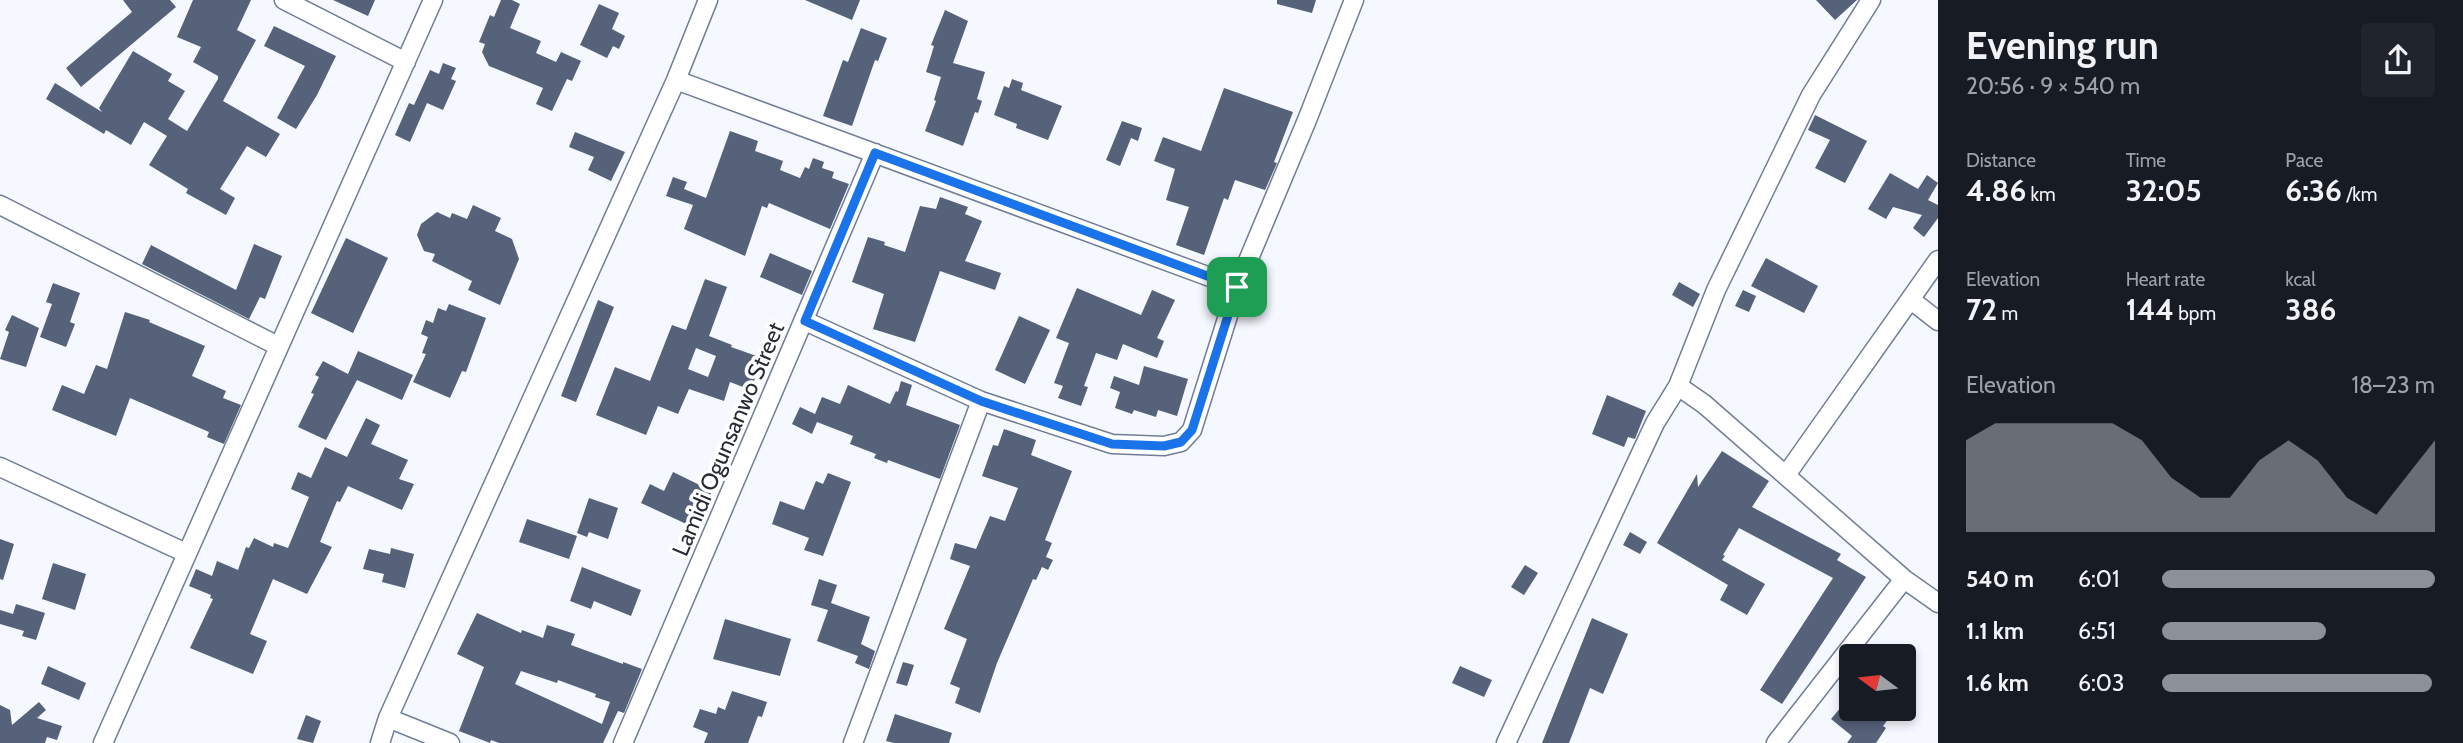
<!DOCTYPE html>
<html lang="en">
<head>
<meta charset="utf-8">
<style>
	:root { --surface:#171b24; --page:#20242c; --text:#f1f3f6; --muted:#9ea1a6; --accent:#8c9099 }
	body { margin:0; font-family:Cabin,sans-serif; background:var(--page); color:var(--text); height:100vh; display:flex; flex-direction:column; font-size:26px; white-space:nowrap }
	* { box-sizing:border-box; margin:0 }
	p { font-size:23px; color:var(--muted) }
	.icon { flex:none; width:38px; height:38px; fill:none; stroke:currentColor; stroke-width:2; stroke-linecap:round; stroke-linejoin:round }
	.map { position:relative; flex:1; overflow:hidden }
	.drawer { display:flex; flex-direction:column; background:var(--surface); width:525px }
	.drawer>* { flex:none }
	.needle { width:46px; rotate:285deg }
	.buttons { position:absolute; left:1839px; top:644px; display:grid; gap:14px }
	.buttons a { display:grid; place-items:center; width:77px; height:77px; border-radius:7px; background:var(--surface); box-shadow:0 4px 10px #0003; font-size:35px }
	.pin { position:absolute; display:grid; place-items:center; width:60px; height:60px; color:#fff; margin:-30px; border-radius:14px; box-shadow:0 4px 10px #0006 }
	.round { display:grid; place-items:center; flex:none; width:74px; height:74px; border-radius:7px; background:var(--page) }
	.head { display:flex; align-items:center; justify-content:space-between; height:119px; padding:0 28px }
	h1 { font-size:38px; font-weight:700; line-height:52px }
	.stats { display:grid; grid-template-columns:repeat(3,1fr); gap:10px; height:119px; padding:7px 28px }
	.stats div { display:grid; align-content:center }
	.stats b { font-size:30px; font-weight:700 }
	.stats small { font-size:19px; font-weight:400 }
	.stats p { font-size:19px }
	.chart { height:196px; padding:14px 28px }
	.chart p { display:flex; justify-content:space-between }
	.chart svg { width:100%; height:126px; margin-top:7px; fill:var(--accent); opacity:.7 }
	ul { padding:0 28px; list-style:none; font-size:23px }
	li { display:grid; grid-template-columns:112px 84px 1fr; align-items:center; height:52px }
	li i { height:18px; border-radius:9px; background:var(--accent) }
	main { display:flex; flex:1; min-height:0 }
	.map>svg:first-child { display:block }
</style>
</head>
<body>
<main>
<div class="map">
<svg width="1938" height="743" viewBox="0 0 1938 743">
	<rect width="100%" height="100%" fill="#f5f8fe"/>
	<!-- building -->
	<path fill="#56617a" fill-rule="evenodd" d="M123,0H170L176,7L81,87L66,68L132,12Z
		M193,0H251L237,30L256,40L223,101L280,134L266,157L247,146L220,189L235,198L226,215L186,193L188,189L149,165L167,136L144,122L131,145L106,130L104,134L46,99L55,83L102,112L99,108L133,51L172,74L168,81L185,91L168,119L187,131L218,79V76L193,62L201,47L177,37Z
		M333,0H375L368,16Z
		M501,0H512L520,4L510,28L541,41L536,53L556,62L561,52L581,61L572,81L567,79L552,111L536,104L543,88L489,66L482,52L485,44L479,42L490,15L494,17Z
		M805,0H860L852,20Z
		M1277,0H1316L1312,13L1277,4Z
		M1816,0H1857L1835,20Z
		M599,4L619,13L612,29L625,36L619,49L613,46L607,58L580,45Z
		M945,10L968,21L953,63L985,72L977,99L982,101L978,113L975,112L963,146L925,131L936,101L934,100L941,77L926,72L934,46L931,45Z
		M274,26L336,56L317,95L296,129L277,118L305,66L264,46Z
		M861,28L887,38L878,61L875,60L852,126L823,116L843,60L848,62Z
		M443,63L456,68L451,79L456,81L443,110L427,103L410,142L395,135L409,103L414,105L430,70L439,74Z
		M1012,79L1023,83L1021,90L1062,106L1048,140L1016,128L1017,124L994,115L1004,86L1009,88Z
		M1224,88L1293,112L1274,162L1277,163L1265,190L1235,180L1228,200L1224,198L1204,255L1176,245L1189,207L1166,200L1175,169L1154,161L1163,137L1201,151Z
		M1815,115L1867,141L1845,183L1815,168L1830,140L1808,130Z
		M1122,121L1142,128L1138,141L1131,138L1120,166L1106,160Z
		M730,131L758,141L755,151L783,161L780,170L800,178L805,167L809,169L813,158L824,162L822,168L834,172L832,178L849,184L830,229L769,203L767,208L762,206L745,256L684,229L693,205L666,196L673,177L687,182L684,189L706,198Z
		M575,132L625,152L611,181L588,170L594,157L569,147Z
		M1890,173L1918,189L1927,175L1938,183L1928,200L1938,205V218L1924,237L1913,228L1922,215L1893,207L1886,219L1868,209Z
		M940,197L968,207L965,214L982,221L965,261L1001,273L995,290L940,271L915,342L873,329L884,294L852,282L868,237L885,242L884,245L905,252L920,206L936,209Z
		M473,205L501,218L495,231L512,239L519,259L500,305L468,290L472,281L432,261L435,254L424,251L417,235L421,224L437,212L450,218L452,213L467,219Z
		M346,238L388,258L353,333L311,313Z
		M254,244L282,256L265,299L260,297L249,319L142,264L151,245L236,290Z
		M770,253L812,271L802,295L760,277Z
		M1766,258L1818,286L1804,313L1751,286Z
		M705,279L727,287L709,336L732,345L731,347L762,358L751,390L730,382L724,401L689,389L678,414L658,406L646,435L596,415L615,367L650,381L672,325L686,330ZM696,348L716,356L708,377L688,369Z
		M1679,282L1700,294L1693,307L1672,295Z
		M53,283L80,293L70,322L75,324L66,347L40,337L52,304L46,302Z
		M1077,288L1141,315L1152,290L1175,300L1157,338L1164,341L1157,358L1123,344L1117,360L1096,353L1084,386L1088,387L1081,406L1058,398L1063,386L1054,383L1069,343L1056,338Z
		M1743,290L1756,296L1749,312L1735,306Z
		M598,300L614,307L576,402L561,396Z
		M449,304L486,318L466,372L462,371L450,398L413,382L426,354L422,353L428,337L421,334L426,320L433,323L438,308L446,311Z
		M125,312L150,320L149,322L205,346L192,376L226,391L223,398L241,405L224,444L207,437L209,432L130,398L116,436L52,410L62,385L84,394L96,365L107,369Z
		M12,315L39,328L26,367L0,359L9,332L5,330Z
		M1019,316L1050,330L1025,384L995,370Z
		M358,351L413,375L402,400L357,380L326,440L298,427L314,394L311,393L319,377L315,375L323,361L348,374Z
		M1144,366L1188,379L1177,416L1158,410L1156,417L1134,410L1132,414L1115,408L1120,392L1110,388L1114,376L1139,385Z
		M901,381L912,385L906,405L960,425L940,479L888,460L887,463L874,458L876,454L850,444L853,436L817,422L812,434L792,424L800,407L815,414L822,397L840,404L848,385L890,404L896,391L898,392Z
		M1607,395L1646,411L1635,439L1628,437L1624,447L1592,434Z
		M366,418L380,425L371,444L408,460L399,479L414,484L402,510L348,486L340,502L337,501L320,542L332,547L307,594L273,579L250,634L267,641L253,674L190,648L213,599L210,598L211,595L189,586L196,569L212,576L217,561L238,570L246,547L249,548L254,538L273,547L274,543L288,548L309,497L291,489L298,472L311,478L325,447L347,457Z
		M1004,429L1036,440L1031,455L1072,471L1045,540L1052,543L1046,557L1053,560L1048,570L1042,567L1036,580L1033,579L997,663L980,713L955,703L960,688L950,684L967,639L944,629L970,566L950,559L955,543L976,549L990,516L1005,521L1018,488L982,476L993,445L998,446Z
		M1722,451L1769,481L1752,507L1841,554L1837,560L1866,577L1782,704L1760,690L1833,578L1739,528L1723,555L1725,556L1722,560L1765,584L1747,615L1720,600L1728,585L1657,543L1697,474L1698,487Z
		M673,472L712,491L695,528L641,503L650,484L664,491Z
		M828,473L851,482L823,556L804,550L809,538L772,524L780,501L804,510L816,481L823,484Z
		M589,498L618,508L608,539L589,532L587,537L577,533Z
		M527,519L577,536L569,559L519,542Z
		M1630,532L1647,542L1640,554L1623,545Z
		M0,539L14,544L3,580L0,579Z
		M391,548L414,554L405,588L382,582L384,574L363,569L369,549L390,554Z
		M53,563L86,574L75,610L42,599Z
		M1525,565L1538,573L1524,595L1511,587Z
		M582,567L641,590L631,616L594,601L591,609L570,601Z
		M819,579L837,585L831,603L870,617L861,644L875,651L869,669L855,663L858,656L817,641L828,610L811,605Z
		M16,604L45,613L36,640L22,636L24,631L0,624V610L13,614Z
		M477,613L521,633L522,630L543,638L547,625L575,634L571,645L623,664V662L642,669L624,713L618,711L603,743H499L491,740L490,743L459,731L484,667L457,654ZM521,671L557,683L558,680L596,694L595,697L610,702L602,724L515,684Z
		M1592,618L1628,634L1603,694L1590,688L1569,743H1542Z
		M725,619L791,639L780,676L713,659Z
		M903,662L914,665L907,686L896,683Z
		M48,666L86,683L79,700L41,684Z
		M1460,666L1492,680L1484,697L1452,683Z
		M732,691L767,702L762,717L758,716L748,743H704L708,733L693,727L700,709L716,714L718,707L725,710Z
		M1852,694V709H1896L1883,726L1886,728L1876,743H1847L1852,736L1831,719Z
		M39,702L46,710L37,718L62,726L57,740L47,737L45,743H0V705L10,710L12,725Z
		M895,714L952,733L949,743H894L886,741Z
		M306,715L321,721L313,743L297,739Z"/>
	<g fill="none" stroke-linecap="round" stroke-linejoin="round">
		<defs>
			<path id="minor" d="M284,0L406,62
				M676,80L1237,287
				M0,205L278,346
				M1911,300L1938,321
				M805,321L981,401L1112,444L1164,446L1181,442L1192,430L1237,287L1307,120L1354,0
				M1678,386L1704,404L1904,579L1938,603
				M0,467L186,553
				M1786,475L1938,260
				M388,718L450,743
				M103,743L433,0
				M380,743L388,718L676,80L708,0
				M623,743L875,153
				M853,743L981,401
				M1506,743L1655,423L1678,386L1716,290L1811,95L1871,0
				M1776,743L1904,579"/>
		</defs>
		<!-- minor casing -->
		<use href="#minor" stroke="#717d97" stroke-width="21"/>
		<!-- minor -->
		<use href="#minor" stroke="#fff" stroke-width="18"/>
	</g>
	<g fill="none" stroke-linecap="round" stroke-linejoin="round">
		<defs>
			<path id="route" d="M875,153L1237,287L1192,430L1181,442L1164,446L1112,444L981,401L805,321Z"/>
		</defs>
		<!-- route casing -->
		<use href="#route" stroke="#fff" stroke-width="14"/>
		<!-- route -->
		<use href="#route" stroke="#1a73e8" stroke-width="9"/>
	</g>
	<g text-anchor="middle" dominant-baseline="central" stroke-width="7" stroke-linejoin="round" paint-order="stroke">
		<!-- street labels -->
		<g font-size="23" fill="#262b36" stroke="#fff">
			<text transform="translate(728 439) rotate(-67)">Lamidi Ogunsanwo Street</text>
		</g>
	</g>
</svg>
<div class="buttons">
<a><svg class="needle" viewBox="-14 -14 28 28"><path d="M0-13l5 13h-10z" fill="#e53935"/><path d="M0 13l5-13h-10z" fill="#9ea1a6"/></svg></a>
</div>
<div class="pin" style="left:1237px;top:287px;background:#1e9e55"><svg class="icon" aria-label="arrive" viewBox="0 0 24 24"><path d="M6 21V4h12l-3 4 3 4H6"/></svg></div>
</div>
<section class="drawer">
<div class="head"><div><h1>Evening run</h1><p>20:56 · 9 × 540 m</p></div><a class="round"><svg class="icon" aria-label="share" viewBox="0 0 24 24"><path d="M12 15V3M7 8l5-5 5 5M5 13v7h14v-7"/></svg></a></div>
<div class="stats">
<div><p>Distance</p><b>4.86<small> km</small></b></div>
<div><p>Time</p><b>32:05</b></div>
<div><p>Pace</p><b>6:36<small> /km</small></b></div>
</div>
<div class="stats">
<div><p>Elevation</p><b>72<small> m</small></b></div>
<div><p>Heart rate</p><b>144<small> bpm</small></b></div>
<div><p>kcal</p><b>386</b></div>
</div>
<div class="chart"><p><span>Elevation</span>18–23 m</p>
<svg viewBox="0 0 160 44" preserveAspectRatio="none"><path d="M0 44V12L10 6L20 6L30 6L40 6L50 6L60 12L70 25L80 32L90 32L100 19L110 12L120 19L130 32L140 38L150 25L160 12V44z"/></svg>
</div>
<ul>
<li><b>540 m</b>6:01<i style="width:100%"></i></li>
<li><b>1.1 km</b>6:51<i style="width:60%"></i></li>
<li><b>1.6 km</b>6:03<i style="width:99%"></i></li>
</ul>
</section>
</main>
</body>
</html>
